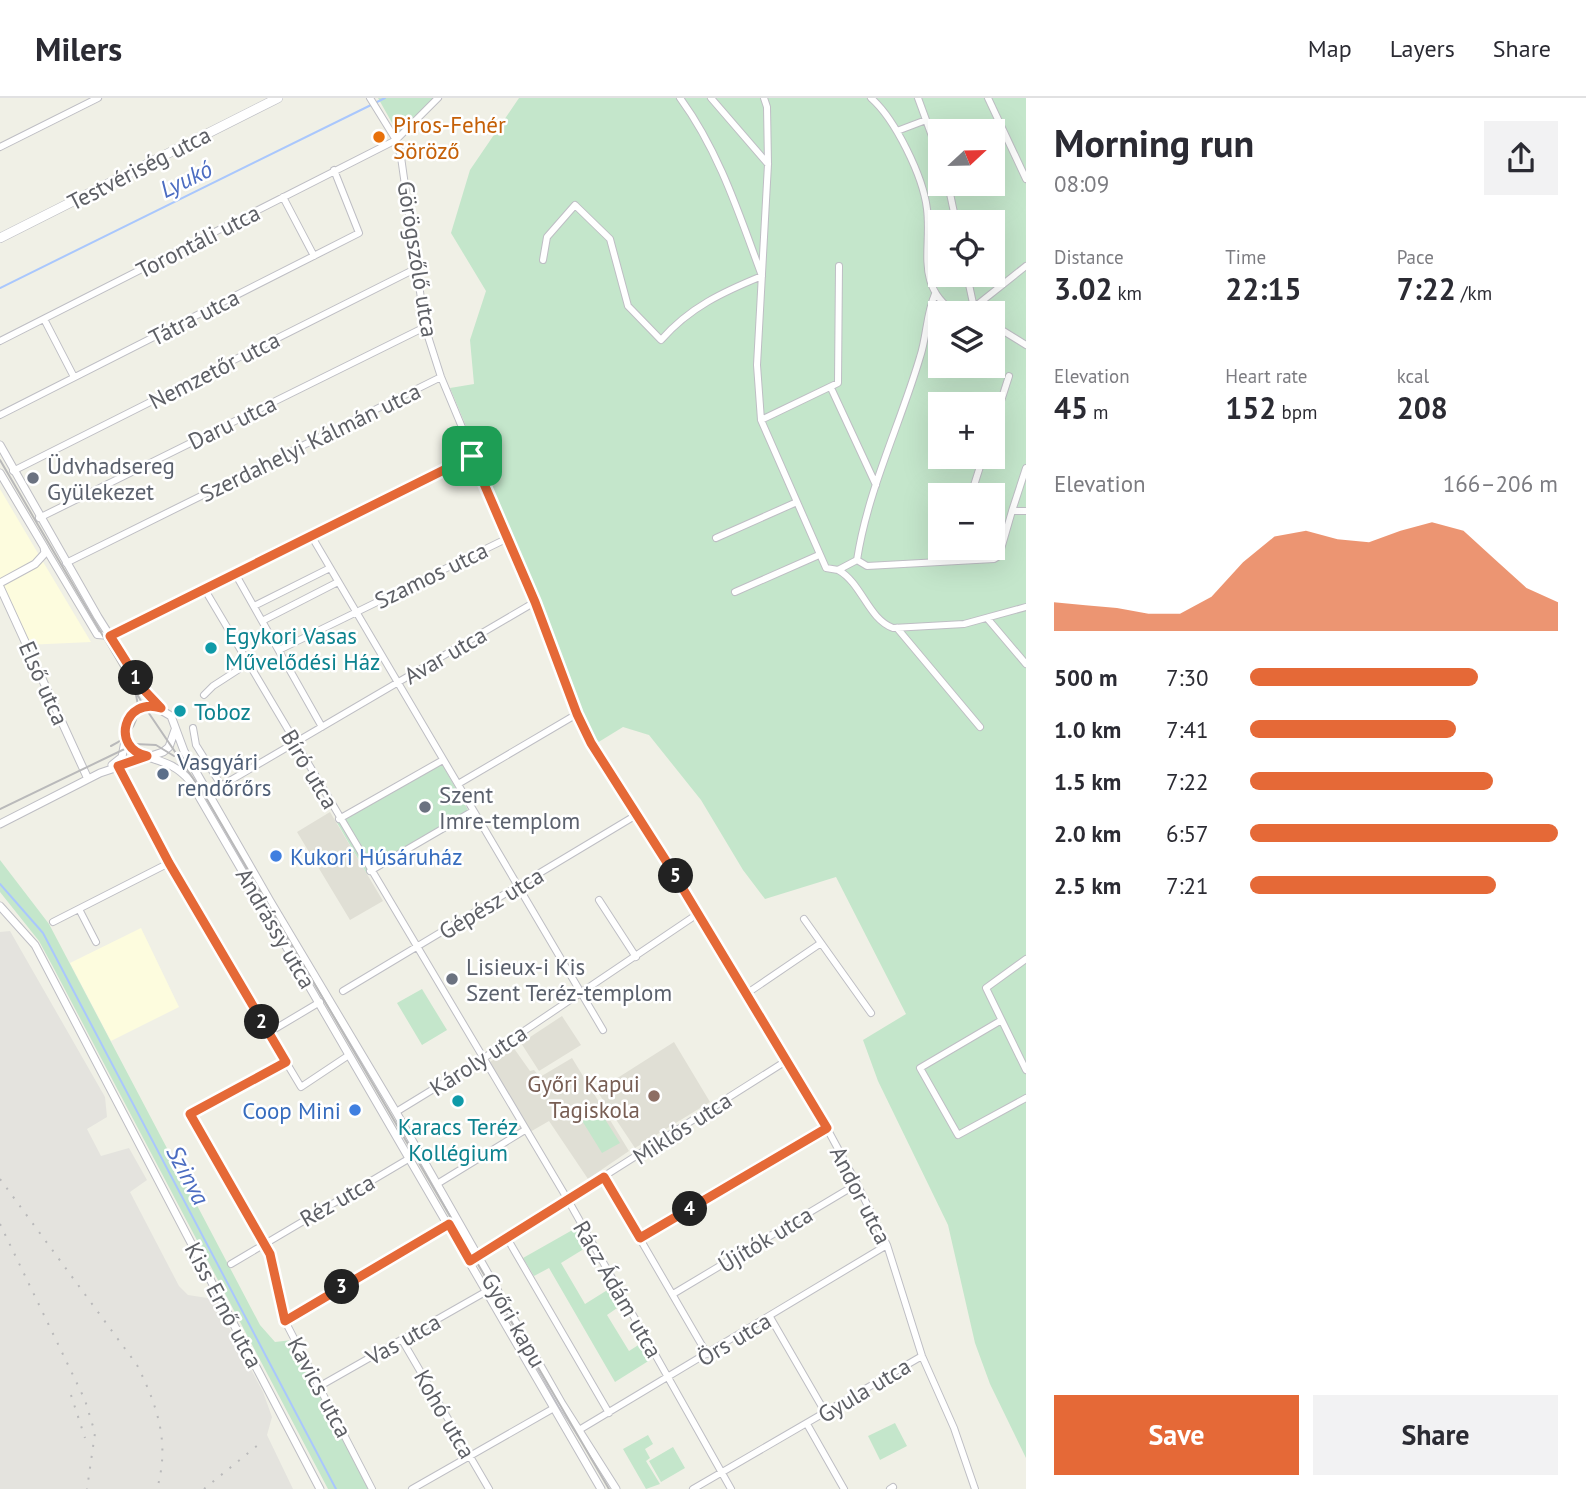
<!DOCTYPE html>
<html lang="en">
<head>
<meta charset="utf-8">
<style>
	:root { --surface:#fff; --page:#f2f2f3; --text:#2b2b33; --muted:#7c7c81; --line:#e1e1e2; --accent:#e56937 }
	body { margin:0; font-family:"PT Sans",sans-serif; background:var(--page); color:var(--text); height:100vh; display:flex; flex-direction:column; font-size:26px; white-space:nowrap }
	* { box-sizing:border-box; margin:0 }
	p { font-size:23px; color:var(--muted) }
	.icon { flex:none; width:38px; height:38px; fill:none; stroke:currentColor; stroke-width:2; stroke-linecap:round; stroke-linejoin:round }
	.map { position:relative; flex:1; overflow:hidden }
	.drawer { display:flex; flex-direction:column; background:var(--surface); width:560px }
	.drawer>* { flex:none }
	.needle { width:46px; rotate:68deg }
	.fabs { position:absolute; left:928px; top:21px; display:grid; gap:14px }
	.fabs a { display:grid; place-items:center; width:77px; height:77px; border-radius:0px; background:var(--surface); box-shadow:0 7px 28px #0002; font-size:35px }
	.pin { position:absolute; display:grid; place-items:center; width:60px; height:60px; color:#fff; margin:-30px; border-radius:14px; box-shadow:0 4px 10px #0006 }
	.km { position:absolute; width:35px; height:35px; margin:-18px; border-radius:50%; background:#222; color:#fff; font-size:19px; line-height:35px; text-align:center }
	.round { display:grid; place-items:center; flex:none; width:74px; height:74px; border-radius:0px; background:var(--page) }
	.head { display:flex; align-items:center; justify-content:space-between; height:119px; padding:0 28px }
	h1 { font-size:38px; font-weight:800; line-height:52px }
	.stats { display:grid; grid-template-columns:repeat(3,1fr); gap:10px; height:119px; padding:7px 28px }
	.stats div { display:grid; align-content:center }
	.stats b { font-size:30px; font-weight:800 }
	.stats small { font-size:19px; font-weight:400 }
	.stats p { font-size:19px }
	.chart { height:196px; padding:14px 28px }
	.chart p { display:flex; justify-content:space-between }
	.chart svg { width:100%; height:126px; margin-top:7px; fill:var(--accent); opacity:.7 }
	.primary-button { display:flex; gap:14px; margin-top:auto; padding:14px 28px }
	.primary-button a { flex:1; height:80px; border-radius:0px; background:var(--accent); color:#fff; font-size:28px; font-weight:800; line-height:80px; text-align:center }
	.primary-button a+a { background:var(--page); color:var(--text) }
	ul { padding:0 28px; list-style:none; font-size:23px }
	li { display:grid; grid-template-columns:112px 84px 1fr; align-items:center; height:52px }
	li i { height:18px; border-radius:9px; background:var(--accent) }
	header { display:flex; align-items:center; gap:42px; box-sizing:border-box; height:98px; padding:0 35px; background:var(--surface); border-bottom:2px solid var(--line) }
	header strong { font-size:33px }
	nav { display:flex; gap:38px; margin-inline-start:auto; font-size:24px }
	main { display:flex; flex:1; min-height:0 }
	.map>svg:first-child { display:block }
</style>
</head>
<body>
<header>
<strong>Milers</strong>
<nav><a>Map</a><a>Layers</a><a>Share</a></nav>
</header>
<main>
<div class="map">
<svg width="1026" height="1391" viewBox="0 0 1026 1391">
	<rect width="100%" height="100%" fill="#f0f0e6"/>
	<!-- commercial -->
	<path fill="#fdfcde" d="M0,391L39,457L91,544L25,547L0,496Z
		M141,830L179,909L111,943L70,865Z"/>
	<!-- industrial -->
	<path fill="#e4e3de" d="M10,833L105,999L107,1019L87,1031L101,1058L129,1050L147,1082L130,1094L179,1188L188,1197L214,1201L263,1294L272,1319L267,1337L293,1391H0V834Z"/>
	<!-- education -->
	<path fill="#e0dfd5" d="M330,714L383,803L350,822L297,734Z
		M562,918L581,947L539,973L521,945Z
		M674,944L710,1004L635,1050L597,993Z
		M513,949L530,973L534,972L540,979L572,960L629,1053L588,1081L549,1023L530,1034L487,966Z"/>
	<!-- green -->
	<path fill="#c4e6cb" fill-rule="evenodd" d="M378,0H438L400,39Z
		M519,0H1026V1360L990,1286L975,1245L948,1127L878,983L863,942L906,916L836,779L765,801L743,772L701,702L649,637L623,629L597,645L580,615L537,498L450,290L474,286L470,242L486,193L451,135L470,72ZM940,33H992V86H940ZM940,124H992V177H940ZM940,215H992V268H940ZM940,306H992V359H940ZM940,397H992V450H940Z
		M442,666L472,719L367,776L336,723Z
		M0,762L49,826L260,1227L275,1244L292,1242L369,1391H328L52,867L39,843L0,794Z
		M422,891L447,932L422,947L397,905Z
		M598,1010L620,1045L602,1055L581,1021Z
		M576,1130L587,1149L561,1165L585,1206L609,1191L620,1208L607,1217L629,1253L640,1246L650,1262L615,1284L549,1170L534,1178L523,1160Z
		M895,1325L907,1348L880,1362L868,1338Z
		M648,1337L653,1346L645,1351L650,1360L646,1363L660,1386L646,1391L623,1351Z
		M673,1349L685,1370L661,1384L649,1363Z"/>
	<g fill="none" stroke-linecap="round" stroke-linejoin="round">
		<!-- stream -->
		<path stroke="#a9c7fd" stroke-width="2" d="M377,4L385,0
			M0,190L371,7
			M0,786L43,835L336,1391"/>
		<defs>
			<path id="minor" d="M370,0L396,42L401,59L425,229L441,279L535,504L577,616L591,645L638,716L809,997L857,1086L887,1147L922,1258L954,1330L975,1391
				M711,0L768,66
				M764,0L767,9L768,66L757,267L761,322L826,470L838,472L857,462
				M871,0C895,21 923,78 927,111C932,151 914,188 956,215
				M918,0L940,60
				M988,0L1026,81
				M897,33L926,22
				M0,49L98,0
				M948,86L956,124
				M283,99L314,158
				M543,162L547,139L575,107L610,141L628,208L661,242C690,209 723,194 762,178C739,116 719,53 680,0
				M967,177L974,210
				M935,196C926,217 927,238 920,259C900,327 868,391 857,462L867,468L994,461L999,458L1012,413H1026
				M967,215L1026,168
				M44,221L74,279
				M992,226L1026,247
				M0,243L396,42L438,0
				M831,290L876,387
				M0,317L359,135L334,72
				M761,322L838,285L839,168
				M992,331L1009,278
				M13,373L415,171
				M971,397L983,359
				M1012,413L1026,370
				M39,420L425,229
				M312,439L603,932
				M716,440L797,404
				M45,450L97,537L110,538L472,358
				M951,463L955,450
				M66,465L441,279
				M838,472C862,485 868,521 893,530L964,526L1026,509
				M236,477L322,629
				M205,492L568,1102L731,1391
				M735,494L819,457
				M254,508L330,470
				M987,520L1026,566
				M262,523L338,484
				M897,530L980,629
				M279,552L508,440
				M204,597L213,588L247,566
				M193,630L196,647L221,687
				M118,668L208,834L301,989L349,957
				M458,686L577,616
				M209,695L535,504
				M339,721L443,662
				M370,773L473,713
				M599,802L636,859
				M79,811L96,844
				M804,821L871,915
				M53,824L169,765
				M1026,861L986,890L1026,972
				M343,893L638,716
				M746,896L821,845
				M1000,923L920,970L958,1037L1026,1000
				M268,935L320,904
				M287,964L194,1013L190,1020L265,1144L285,1223L372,1391
				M396,1014L481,962L699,815
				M604,1079L707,1256
				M437,1086L525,1032
				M507,1140L609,1315
				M640,1140L827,1030
				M470,1163L786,963
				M231,1166L410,1060
				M673,1196L857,1086
				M770,1219L825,1314
				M285,1223L449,1127
				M402,1242L489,1391
				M320,1288L487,1193
				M807,1326L844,1391
				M579,1332L887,1147
				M412,1391L554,1310
				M693,1391L922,1258
				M890,1391L893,1389"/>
			<path id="tertiary" d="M0,347L98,519L144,592L160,609
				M0,375L44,449L45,455L35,466L0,485
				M0,489L88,681
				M112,667L122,659L125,643
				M0,726L100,675L163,654L169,649L175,632
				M0,808L35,847L320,1391
				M601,1391L190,683C168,657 146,665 129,648C118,626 131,609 154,608L171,618L184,653L270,803L396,1014L562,1306L616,1391"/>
			<path id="secondary" d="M0,140L278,0"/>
		</defs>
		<!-- minor casing -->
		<use href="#minor" stroke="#bebec4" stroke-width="8"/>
		<!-- tertiary casing -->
		<use href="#tertiary" stroke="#bebec4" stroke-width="9"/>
		<!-- secondary casing -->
		<use href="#secondary" stroke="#bcbdc3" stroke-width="10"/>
		<!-- minor -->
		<use href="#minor" stroke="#fff" stroke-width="6"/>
		<!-- tertiary -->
		<use href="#tertiary" stroke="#fff" stroke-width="7"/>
		<!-- secondary -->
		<use href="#secondary" stroke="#fff" stroke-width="9"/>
		<!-- tram -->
		<path stroke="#b9b9ba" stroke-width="2" d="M0,362L144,608L205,698L609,1391
			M111,648C132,638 142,620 136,597
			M0,711L135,646L156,647L174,658"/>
		<!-- rail -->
		<path stroke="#b9b9ba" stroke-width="2" stroke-dasharray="2 9" stroke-linecap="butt" d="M0,1081L137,1267C158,1309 170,1345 157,1391
			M0,1126L85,1302L95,1335L87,1391
			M71,1297L85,1340
			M204,1391L258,1347"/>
	</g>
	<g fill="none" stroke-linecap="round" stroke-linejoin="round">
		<defs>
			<path id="route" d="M472,358L535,504L577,616L591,645L668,766L827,1030L640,1140L604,1079L470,1163L449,1126L285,1223L270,1156L190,1016L286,964L169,765L118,668L147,658C110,650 124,598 161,610L144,592L110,538Z"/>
		</defs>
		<!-- route casing -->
		<use href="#route" stroke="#fff" stroke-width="14"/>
		<!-- route -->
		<use href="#route" stroke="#e56937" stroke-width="9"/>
	</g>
	<!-- markers -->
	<circle fill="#e8710a" stroke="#fff" stroke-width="2.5" cx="379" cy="39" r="7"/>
	<g fill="#6b7280" stroke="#fff" stroke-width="2.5">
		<circle cx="33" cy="380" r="7"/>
		<circle cx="425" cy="709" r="7"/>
		<circle cx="452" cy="881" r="7"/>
	</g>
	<g fill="#0f9aa8" stroke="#fff" stroke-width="2.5">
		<circle cx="211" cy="550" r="7"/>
		<circle cx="180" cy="613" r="7"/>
		<circle cx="458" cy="1003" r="7"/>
	</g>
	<circle fill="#5c6f8a" stroke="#fff" stroke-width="2.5" cx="163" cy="676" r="7"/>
	<g fill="#3f7fe0" stroke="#fff" stroke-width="2.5">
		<circle cx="276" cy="758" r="7"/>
		<circle cx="355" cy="1012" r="7"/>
	</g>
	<circle fill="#8d6e63" stroke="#fff" stroke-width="2.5" cx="654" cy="998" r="7"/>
	<g text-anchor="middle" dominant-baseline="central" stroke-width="5" stroke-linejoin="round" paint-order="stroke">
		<!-- food labels -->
		<g font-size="23" fill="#c56008" stroke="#fff" text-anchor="start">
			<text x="393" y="26">Piros-Fehér<tspan x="393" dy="26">Söröző</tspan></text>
		</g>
		<!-- street labels -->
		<g font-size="23" fill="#5e6066" stroke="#fff">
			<text transform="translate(139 70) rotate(-27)">Testvériség utca</text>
			<text transform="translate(198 143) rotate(-27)">Torontáli utca</text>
			<text transform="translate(418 161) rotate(81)">Görögszőlő utca</text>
			<text transform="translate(194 219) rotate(-27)">Tátra utca</text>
			<text transform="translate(214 272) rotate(-27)">Nemzetőr utca</text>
			<text transform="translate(232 324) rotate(-26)">Daru utca</text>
			<text transform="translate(310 344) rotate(-26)">Szerdahelyi Kálmán utca</text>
			<text transform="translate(431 477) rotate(-26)">Szamos utca</text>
			<text transform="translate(445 557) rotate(-30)">Avar utca</text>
			<text transform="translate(44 585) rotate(66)">Első utca</text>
			<text transform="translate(310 671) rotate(59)">Bíró utca</text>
			<text transform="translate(491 805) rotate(-31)">Gépész utca</text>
			<text transform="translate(276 830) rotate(60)">Andrássy utca</text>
			<text transform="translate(478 962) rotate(-33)">Károly utca</text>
			<text transform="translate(682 1030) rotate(-33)">Miklós utca</text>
			<text transform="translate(861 1097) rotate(63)">Andor utca</text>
			<text transform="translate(337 1102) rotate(-30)">Réz utca</text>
			<text transform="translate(765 1141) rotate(-31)">Újítók utca</text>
			<text transform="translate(618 1191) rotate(60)">Rácz Ádám utca</text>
			<text transform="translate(224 1207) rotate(62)">Kiss Ernő utca</text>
			<text transform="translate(514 1222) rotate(60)">Győri kapu</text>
			<text transform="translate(403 1241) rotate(-29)">Vas utca</text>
			<text transform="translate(734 1241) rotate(-31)">Örs utca</text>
			<text transform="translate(320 1289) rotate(62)">Kavics utca</text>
			<text transform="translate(864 1292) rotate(-31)">Gyula utca</text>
			<text transform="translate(445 1316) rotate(60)">Kohó utca</text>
		</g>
		<!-- worship labels -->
		<g font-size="23" fill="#5b616d" stroke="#fff" text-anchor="start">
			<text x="47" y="367">Üdvhadsereg<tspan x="47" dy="26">Gyülekezet</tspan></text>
			<text x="439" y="696">Szent<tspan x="439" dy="26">Imre-templom</tspan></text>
			<text x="466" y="868">Lisieux-i Kis<tspan x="466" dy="26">Szent Teréz-templom</tspan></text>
		</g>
		<!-- culture labels -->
		<g font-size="23" fill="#0d838f" stroke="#fff" text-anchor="start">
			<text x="225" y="537">Egykori Vasas<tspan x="225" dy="26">Művelődési Ház</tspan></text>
			<text x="194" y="613">Toboz</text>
			<text x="458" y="1028" text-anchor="middle">Karacs Teréz<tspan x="458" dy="26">Kollégium</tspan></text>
		</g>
		<!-- service labels -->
		<g font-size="23" fill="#4e5e75" stroke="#fff" text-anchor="start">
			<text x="177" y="663">Vasgyári<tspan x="177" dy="26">rendőrőrs</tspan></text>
		</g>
		<!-- shop labels -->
		<g font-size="23" fill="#366cbe" stroke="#fff" text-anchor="start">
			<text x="290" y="758">Kukori Húsáruház</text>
			<text x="341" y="1012" text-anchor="end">Coop Mini</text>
		</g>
		<!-- education labels -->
		<g font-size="23" fill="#785e54" stroke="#fff" text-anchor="end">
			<text x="640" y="985">Győri Kapui<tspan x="640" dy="26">Tagiskola</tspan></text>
		</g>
		<!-- water labels -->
		<g font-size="24" font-style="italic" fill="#4b6cc1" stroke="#fff">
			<text transform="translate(186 81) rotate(-26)">Lyukó</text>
			<text transform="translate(188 1077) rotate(62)">Szinva</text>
		</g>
	</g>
</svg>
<div class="fabs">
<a><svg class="needle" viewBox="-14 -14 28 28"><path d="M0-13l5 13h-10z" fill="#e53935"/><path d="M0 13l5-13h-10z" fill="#7c7c81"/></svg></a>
<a><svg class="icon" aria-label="locate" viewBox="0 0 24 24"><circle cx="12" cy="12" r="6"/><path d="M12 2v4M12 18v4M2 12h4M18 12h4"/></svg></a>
<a><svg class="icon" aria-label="layers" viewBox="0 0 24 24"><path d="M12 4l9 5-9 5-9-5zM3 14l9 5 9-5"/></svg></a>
<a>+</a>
<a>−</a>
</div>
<div class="pin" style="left:472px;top:358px;background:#1e9e55"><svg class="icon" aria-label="arrive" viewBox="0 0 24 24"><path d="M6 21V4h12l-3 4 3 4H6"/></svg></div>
<b class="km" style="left:136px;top:580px">1</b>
<b class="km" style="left:262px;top:924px">2</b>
<b class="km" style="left:342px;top:1189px">3</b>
<b class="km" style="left:690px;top:1111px">4</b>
<b class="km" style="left:676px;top:778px">5</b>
</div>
<section class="drawer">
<div class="head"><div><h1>Morning run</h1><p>08:09</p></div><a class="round"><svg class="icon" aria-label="share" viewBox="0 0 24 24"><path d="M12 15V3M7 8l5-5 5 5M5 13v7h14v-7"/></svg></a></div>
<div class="stats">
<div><p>Distance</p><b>3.02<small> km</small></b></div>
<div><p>Time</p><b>22:15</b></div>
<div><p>Pace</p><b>7:22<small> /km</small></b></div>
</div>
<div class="stats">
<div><p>Elevation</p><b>45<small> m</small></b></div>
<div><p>Heart rate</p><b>152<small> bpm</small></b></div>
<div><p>kcal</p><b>208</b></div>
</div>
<div class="chart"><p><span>Elevation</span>166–206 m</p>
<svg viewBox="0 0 160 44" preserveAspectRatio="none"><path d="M0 44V34L10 35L20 36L30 38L40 38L50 32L60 20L70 11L80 9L90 12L100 13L110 9L120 6L130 9L140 19L150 29L160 34V44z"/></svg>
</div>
<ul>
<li><b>500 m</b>7:30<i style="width:74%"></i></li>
<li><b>1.0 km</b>7:41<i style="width:67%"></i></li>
<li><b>1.5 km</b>7:22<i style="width:79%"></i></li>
<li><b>2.0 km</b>6:57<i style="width:100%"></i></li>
<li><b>2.5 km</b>7:21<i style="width:80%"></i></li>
</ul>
<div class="primary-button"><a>Save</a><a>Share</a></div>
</section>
</main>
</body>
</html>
